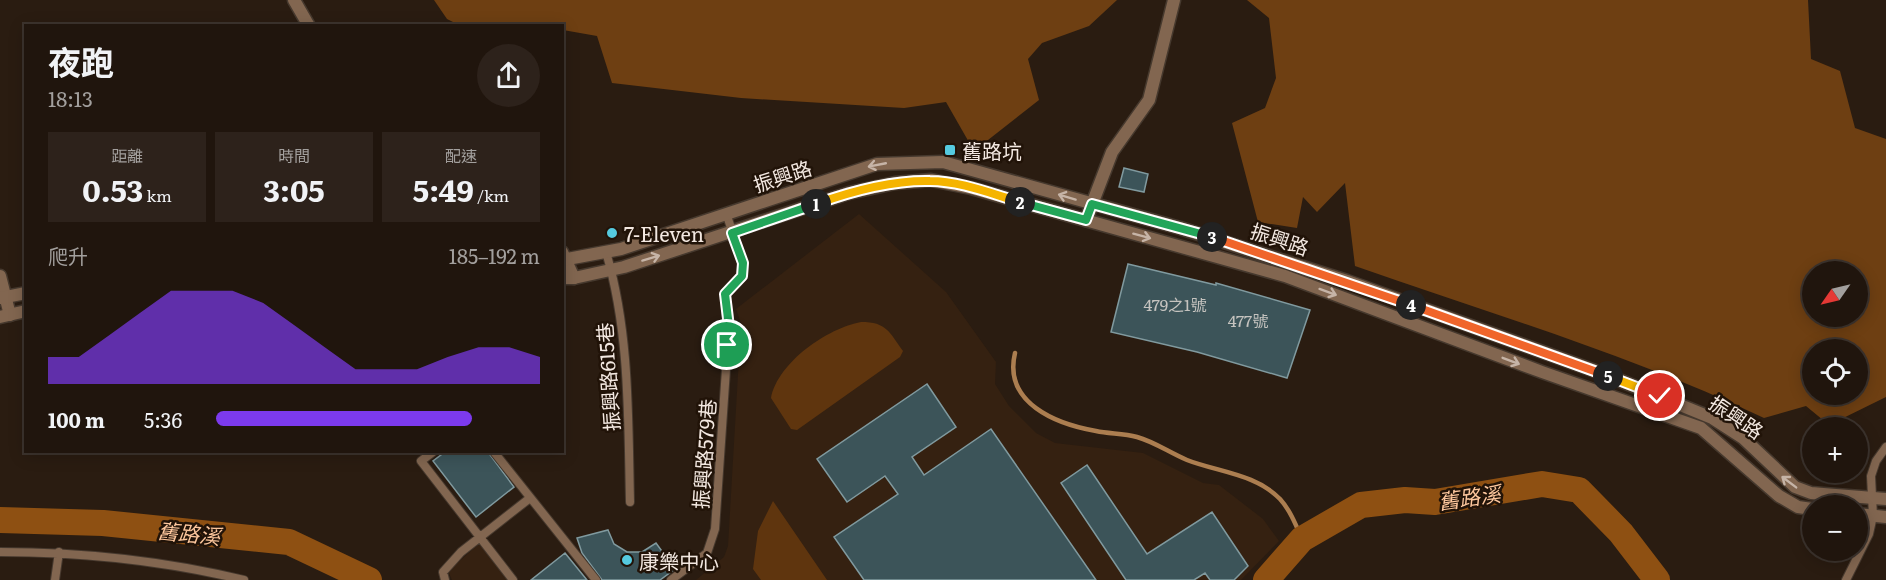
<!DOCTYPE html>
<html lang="zh-TW">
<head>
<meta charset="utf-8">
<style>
	:root { --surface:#20150d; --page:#2d221b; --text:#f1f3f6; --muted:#a29f9d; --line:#3d342e; --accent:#7c3aed }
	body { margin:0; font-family:Literata,"Noto Sans TC",serif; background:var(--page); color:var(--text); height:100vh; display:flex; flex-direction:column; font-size:22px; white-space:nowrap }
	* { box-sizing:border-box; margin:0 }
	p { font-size:20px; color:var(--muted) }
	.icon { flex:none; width:33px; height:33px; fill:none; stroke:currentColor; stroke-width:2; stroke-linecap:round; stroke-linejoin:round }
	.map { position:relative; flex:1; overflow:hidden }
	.drawer { position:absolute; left:24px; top:24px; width:540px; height:429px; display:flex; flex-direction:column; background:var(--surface); border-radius:0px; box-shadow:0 3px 15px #0003,0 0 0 2px var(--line) }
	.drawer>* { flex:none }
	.needle { width:39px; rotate:236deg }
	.fabs { position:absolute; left:1802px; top:261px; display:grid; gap:12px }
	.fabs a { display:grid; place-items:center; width:66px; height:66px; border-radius:50%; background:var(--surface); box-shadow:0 3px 15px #0003,0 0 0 2px var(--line); font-size:30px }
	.pin { position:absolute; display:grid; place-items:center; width:51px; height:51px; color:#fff; margin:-26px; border:3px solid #fff; border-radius:50%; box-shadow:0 2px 6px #0007 }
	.km { position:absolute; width:30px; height:30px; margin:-15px; border-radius:50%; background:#222; color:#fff; font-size:16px; line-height:30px; text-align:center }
	.round { display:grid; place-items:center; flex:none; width:63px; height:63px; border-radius:32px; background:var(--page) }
	.summary { display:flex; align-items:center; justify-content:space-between; height:102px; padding:0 24px }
	h1 { font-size:33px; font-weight:700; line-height:45px }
	.metrics { display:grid; grid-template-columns:repeat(3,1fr); gap:9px; height:102px; padding:6px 24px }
	.metrics div { display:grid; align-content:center; border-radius:0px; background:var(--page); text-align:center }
	.metrics b { font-size:30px; font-weight:700 }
	.metrics small { font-size:16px; font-weight:400 }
	.metrics p { font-size:16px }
	.chart { height:168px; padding:12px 24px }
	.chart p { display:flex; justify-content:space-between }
	.chart svg { width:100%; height:108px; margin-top:6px; fill:var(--accent); opacity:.7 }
	ul { padding:0 24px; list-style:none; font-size:20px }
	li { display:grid; grid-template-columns:96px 72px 1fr; align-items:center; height:45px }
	li i { height:15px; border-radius:8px; background:var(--accent) }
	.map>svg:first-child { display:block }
</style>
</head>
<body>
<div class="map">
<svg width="1886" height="580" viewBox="0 0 1886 580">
	<rect width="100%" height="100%" fill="#2a1c11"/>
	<!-- built -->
	<path fill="#352111" d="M859,214L946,292L996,362L995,384L1009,406L1036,433L1055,443L1143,453L1203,483L1219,485L1263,519L1279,541L1241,580H696L724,557L728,546L741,323L736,309Z
		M480,543L508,580H452L448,571Z"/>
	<!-- green -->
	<path fill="#5f350e" d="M861,322C887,322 889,332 903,351L900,357L797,430L791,429L771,398C778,362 828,328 861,322Z
		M773,501L827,580H761L753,569L758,531Z"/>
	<!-- forest -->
	<path fill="#6e3f12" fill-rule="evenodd" d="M434,0H1117L1089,26L1042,43L1028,59L1039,100L974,151L946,102L904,108L741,98L612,83L597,36L563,30L562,26L520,23L516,25H459L447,19Z
		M1247,0H1808L1811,59L1840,71L1855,128L1886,139V397L1829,425L1806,406L1764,418C1633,356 1492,314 1355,266L1345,183L1317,212L1303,197L1297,228L1258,222L1232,123L1265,108L1276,78L1269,18ZM1812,272H1857V316H1812ZM1812,350H1857V394H1812Z"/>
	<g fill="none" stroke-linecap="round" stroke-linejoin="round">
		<!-- stream -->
		<path stroke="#ac7e50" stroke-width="4.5" d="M1015,353C1003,403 1056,424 1096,431C1110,434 1123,433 1137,437C1155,442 1170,453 1187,460C1218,472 1256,474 1280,499C1290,510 1296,525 1302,539"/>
		<!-- river -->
		<path stroke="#8e5012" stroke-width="26" d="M0,520L103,523L289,542L369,580
			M1266,580L1302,539L1361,505L1405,500L1435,502L1542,484L1579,490L1621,533L1657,580"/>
	</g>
	<!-- building -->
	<path fill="#3c5459" stroke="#809a9f" stroke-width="1.5" d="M1124,168L1148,174L1144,192L1119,187Z
		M1128,264L1216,285V283L1310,310L1287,378L1197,352L1111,332Z
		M927,384L956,427L912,457L924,475L991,429L1096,580H864L834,537L898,494L885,476L847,502L817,459Z
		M445,452H488L514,487L476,517L433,461Z
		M1087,465L1147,554L1212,512L1248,566L1234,580H1210L1205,573L1194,580H1126L1061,483Z
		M608,530L614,544L627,552H642L656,543L675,569L660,580H602L582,553L577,538Z
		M565,553L587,580H531Z"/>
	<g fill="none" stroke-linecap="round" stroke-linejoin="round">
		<defs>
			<path id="service" d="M606,252C630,333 628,418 630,502
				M433,452L421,461L513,580
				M494,452L596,580
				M0,552C81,552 165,561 244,580
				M55,580L59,552
				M445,580L443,572L461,552L530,498
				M671,580L707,553L715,529L729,326L725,294L742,276L743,263L726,213
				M1846,580L1869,534L1873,516L1871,476L1876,461L1886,447"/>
			<path id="minor" d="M294,0L309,26
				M1086,220L1112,152L1149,100L1174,0
				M562,252L574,278
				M0,276L10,315"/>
			<path id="tertiary" d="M562,260L621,249L877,164L943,162L1180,228L1347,281L1609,376L1712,418L1743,438L1795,487L1811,493L1886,499
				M562,278H574L624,267L849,193L895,183L931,180L971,188L1285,276L1542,372L1701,428L1779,496L1798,507L1812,509
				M0,298L26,293
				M0,317L26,311
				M1857,514L1886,517"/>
		</defs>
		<!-- service casing -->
		<use href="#service" stroke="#46392e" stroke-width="10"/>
		<!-- minor casing -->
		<use href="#minor" stroke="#46392e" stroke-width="15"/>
		<!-- tertiary casing -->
		<use href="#tertiary" stroke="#46392e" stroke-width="15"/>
		<!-- service -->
		<use href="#service" stroke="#826650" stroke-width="8"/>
		<!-- minor -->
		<use href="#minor" stroke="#826650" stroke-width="12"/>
		<!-- tertiary -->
		<use href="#tertiary" stroke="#826650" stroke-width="12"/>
	</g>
	<!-- one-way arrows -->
	<defs><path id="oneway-shaft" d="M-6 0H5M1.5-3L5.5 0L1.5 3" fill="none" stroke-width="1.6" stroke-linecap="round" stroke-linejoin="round" transform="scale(1.5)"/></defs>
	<g stroke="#c6b4a7">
		<use href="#oneway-shaft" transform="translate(877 165) rotate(169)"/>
		<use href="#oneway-shaft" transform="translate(1067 197) rotate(-163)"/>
		<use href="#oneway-shaft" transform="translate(1142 236) rotate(15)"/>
		<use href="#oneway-shaft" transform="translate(651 258) rotate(-17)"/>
		<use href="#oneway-shaft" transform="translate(1328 292) rotate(20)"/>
		<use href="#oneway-shaft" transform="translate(1511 361) rotate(21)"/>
		<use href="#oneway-shaft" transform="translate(1789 482) rotate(-143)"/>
	</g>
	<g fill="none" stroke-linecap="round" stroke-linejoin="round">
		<defs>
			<path id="split-1" d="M727,345L729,327L725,294L742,276L743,263L732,233L816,204"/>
			<path id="split-2" d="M816,204C852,191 891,180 930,181C960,181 992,194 1020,202"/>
			<path id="split-3" d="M1020,202L1086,220L1092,204L1212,237"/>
			<path id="split-4" d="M1212,237L1411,305"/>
			<path id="split-5" d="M1411,305L1608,376"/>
			<path id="split-6" d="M1608,376L1660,396"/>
		</defs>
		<!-- split-1 casing -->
		<use href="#split-1" stroke="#fff" stroke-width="12"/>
		<!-- split-2 casing -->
		<use href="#split-2" stroke="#fff" stroke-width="12"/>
		<!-- split-3 casing -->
		<use href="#split-3" stroke="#fff" stroke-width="12"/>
		<!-- split-4 casing -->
		<use href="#split-4" stroke="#fff" stroke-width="12"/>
		<!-- split-5 casing -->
		<use href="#split-5" stroke="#fff" stroke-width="12"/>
		<!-- split-6 casing -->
		<use href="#split-6" stroke="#fff" stroke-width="12"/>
		<!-- split-1 -->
		<use href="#split-1" stroke="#22a559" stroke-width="8"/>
		<!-- split-2 -->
		<use href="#split-2" stroke="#f5b400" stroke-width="8"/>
		<!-- split-3 -->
		<use href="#split-3" stroke="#22a559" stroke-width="8"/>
		<!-- split-4 -->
		<use href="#split-4" stroke="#f0652b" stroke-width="8"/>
		<!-- split-5 -->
		<use href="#split-5" stroke="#f0652b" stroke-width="8"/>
		<!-- split-6 -->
		<use href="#split-6" stroke="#f5b400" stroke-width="8"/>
	</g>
	<!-- markers -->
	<g fill="#55cadf" stroke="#211308" stroke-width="2">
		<rect x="944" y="144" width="12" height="12" rx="3"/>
		<circle cx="612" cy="233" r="6"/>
		<circle cx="627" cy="560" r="6"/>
	</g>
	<g text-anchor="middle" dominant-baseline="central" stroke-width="5" stroke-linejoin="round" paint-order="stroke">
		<!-- number labels -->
		<g font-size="16" fill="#c5c3bf">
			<text x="1175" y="304">479之1號</text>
			<text x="1248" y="320">477號</text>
		</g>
		<!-- poi labels -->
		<g font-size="20" fill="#f3e8e1" stroke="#211308" text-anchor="start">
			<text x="962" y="150">舊路坑</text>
			<text x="624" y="233">7-Eleven</text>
			<text x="639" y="560">康樂中心</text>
		</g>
		<!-- street labels -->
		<g font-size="20" fill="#f3e8e1" stroke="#211308">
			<text transform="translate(782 175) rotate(-18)">振興路</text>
			<text transform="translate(1280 238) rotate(18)">振興路</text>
			<text transform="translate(607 377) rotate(-94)">振興路615巷</text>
			<text transform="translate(1737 416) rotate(34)">振興路</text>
			<text transform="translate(703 454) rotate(-86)">振興路579巷</text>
		</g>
		<!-- water labels -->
		<g font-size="21" font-style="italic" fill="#fdc79d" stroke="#211308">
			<text transform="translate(1469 496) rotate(-8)">舊路溪</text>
			<text transform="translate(189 532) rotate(6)">舊路溪</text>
		</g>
	</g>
</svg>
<div class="fabs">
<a><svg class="needle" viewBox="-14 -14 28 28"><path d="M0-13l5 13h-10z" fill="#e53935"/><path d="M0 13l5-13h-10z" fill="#a29f9d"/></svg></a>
<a><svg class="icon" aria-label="locate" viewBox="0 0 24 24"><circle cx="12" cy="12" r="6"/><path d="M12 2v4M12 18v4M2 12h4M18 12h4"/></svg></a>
<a>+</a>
<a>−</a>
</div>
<div class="pin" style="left:727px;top:345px;background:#1e9e55"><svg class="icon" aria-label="arrive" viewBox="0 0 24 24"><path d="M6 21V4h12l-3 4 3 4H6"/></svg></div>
<div class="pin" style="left:1660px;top:396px;background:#d93025"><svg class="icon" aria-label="check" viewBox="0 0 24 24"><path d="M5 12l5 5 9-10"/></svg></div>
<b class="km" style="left:816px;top:204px">1</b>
<b class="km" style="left:1020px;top:202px">2</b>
<b class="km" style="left:1212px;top:237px">3</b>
<b class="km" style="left:1411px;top:305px">4</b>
<b class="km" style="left:1608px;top:376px">5</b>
<section class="drawer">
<div class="summary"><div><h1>夜跑</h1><p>18:13</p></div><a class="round"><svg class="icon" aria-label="share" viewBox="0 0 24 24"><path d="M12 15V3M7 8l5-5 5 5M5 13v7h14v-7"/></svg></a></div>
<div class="metrics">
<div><p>距離</p><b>0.53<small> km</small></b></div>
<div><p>時間</p><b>3:05</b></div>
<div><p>配速</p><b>5:49<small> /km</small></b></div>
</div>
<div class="chart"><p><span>爬升</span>185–192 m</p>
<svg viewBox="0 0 160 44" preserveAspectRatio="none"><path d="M0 44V33L10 33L20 24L30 15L40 6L50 6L60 6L70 11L80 20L90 29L100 38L110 38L120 38L130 33L140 29L150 29L160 33V44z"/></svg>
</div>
<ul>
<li><b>100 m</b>5:36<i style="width:79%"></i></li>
</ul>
</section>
</div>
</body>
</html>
